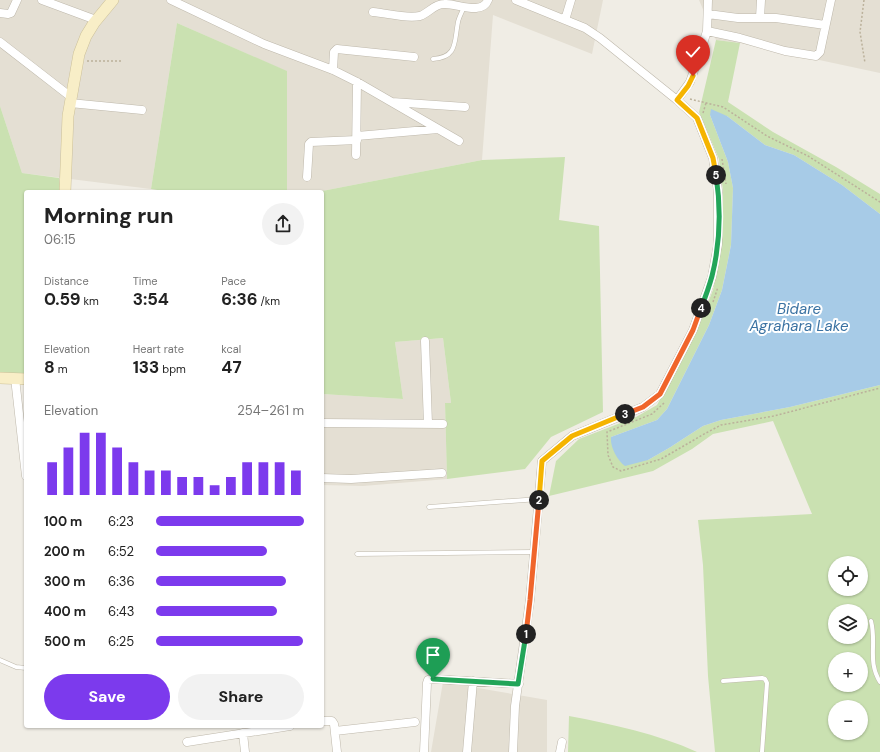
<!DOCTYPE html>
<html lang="en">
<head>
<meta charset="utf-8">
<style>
	:root { --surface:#fff; --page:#f2f2f2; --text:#222; --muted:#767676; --accent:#7c3aed }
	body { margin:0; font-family:"DM Sans",sans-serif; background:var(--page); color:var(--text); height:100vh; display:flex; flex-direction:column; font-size:15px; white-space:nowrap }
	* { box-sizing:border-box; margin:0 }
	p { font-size:13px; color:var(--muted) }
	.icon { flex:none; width:22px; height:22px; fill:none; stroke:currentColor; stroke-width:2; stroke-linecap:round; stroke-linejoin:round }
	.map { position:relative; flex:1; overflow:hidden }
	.details { position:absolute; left:24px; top:190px; width:300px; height:538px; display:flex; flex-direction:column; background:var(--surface); border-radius:4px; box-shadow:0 1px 3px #0004 }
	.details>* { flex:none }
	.tools { position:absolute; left:828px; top:556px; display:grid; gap:8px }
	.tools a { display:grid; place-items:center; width:40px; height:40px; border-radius:50%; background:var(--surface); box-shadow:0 1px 3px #0004; font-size:20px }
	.pin { position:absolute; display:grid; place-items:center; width:34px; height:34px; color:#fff; margin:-41px -17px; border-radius:50% 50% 50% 0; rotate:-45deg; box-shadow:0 0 4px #0007 }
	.pin .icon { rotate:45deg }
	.km { position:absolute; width:20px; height:20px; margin:-10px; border-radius:50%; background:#222; color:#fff; font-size:11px; line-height:20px; text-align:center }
	.round { display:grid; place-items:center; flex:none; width:42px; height:42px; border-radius:21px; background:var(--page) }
	.head { display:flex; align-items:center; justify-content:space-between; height:68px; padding:0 20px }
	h1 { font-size:22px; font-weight:700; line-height:30px }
	.metrics { display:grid; grid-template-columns:repeat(3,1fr); gap:6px; height:68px; padding:4px 20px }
	.metrics div { display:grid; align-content:center }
	.metrics b { font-size:17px; font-weight:700 }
	.metrics small { font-size:11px; font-weight:400 }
	.metrics p { font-size:11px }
	.chart { height:112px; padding:8px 20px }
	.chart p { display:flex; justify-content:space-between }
	.chart svg { width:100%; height:72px; margin-top:4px; stroke:var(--accent); stroke-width:6 }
	.action { display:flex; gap:8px; margin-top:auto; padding:8px 20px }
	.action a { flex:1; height:46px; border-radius:24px; background:var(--accent); color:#fff; font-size:16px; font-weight:700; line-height:46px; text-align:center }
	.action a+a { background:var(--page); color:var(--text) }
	ul { padding:0 20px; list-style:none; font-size:13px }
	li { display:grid; grid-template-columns:64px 48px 1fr; align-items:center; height:30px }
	li i { height:10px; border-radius:5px; background:var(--accent) }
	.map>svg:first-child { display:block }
</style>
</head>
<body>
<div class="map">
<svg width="880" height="752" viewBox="0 0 880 752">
	<rect width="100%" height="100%" fill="#f0ede5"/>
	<!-- residential -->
	<path fill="#e4dfd3" d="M0,0H603L592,54L493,15L482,160L317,192H287L286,71L177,23L151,189L22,173L0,106Z
		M699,0H880V73L740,43L716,40Z
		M443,338L451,403L445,404L447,479L363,486L322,485V394L403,399L395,342Z
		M443,682L547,700V752H431Z"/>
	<!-- green -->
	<path fill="#cae1b1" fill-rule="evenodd" d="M177,23L287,71V192H170L151,189Z
		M716,40L740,43L728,102L773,132L836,167L880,194V214L842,185L794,155L765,145L727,116L710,115L728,162L733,188L731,245L722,290L709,325L667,409L657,420L611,437L648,460L669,448L703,426L721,420L790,407L880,385V752H715L708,676L703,565L698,520L812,514L773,421L713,434L692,449L653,471L549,496L556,461L579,439L636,417L657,405L698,328L713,290L722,244L723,191L719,159L699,112ZM835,563H861V589H835ZM835,611H861V637H835ZM835,659H861V685H835ZM835,707H861V733H835Z
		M0,106L22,173L59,178L61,192H26V374H0Z
		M565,157L559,220L599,226L603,412L551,437L525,469L447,479L445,403H451L443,338L395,342L403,399L322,394V192H317L482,160Z
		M569,716C611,724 658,734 697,752H568Z"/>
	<!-- water -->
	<path fill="#a7cbe7" d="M711,109L727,116L765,145L794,155L842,185L880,214V385L790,407L721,420L703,426L669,448L648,460L625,466C617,460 610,447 611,437L657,420L667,409L709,325L722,290L731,245L733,188L728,162L710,115Z"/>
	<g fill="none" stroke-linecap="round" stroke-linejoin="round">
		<defs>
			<path id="lane" d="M433,59C458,57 454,42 458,22C459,17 462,12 464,7
				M429,507L539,499
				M357,554L534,552
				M871,621C877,644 867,661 880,682
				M0,660L16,667L26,668
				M723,681L762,678L765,679L767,683L762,752"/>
			<path id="street" d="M42,0L96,20
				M171,0L264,44L333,70L357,82L459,141
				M373,12C387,13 405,19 420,16C429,13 434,4 444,4C456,3 482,16 488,0
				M0,13L8,14L11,13L17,0
				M708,14L738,18H776L825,25
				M760,18L761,0
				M565,20L571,0
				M707,31L740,38L785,51L816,56L820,52L831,0
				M0,42L71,97
				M333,70L334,52L337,49L414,57
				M677,100L690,82L700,53L707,31L708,0
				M392,102L465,107
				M70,103L142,110
				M357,136L438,129
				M356,155L357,82
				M307,177L309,144L311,142L357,140
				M425,341L428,424
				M15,378L26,476
				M322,423L443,424
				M322,478L351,479L442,473
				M322,721H332L334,724L337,752
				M335,731L415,722
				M243,733L245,752
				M187,742L290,726
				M424,752L427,683L428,680L433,679L519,684
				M467,752L473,681
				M513,752L515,706L530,600L542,461L572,436L643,407L660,394L693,330L712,277L718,244V191L713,158L697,118L677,100L600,38L585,28L516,0
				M560,752L562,742"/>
			<path id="secondary" d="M65,192L68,116L79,54L86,36L94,23L113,0
				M0,378L26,379"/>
		</defs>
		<!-- lane casing -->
		<use href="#lane" stroke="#beb8ab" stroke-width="5"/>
		<!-- street casing -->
		<use href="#street" stroke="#beb8ab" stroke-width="9"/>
		<!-- secondary casing -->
		<use href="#secondary" stroke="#ccc099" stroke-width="12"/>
		<!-- path -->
		<path stroke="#bbb19b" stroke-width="1.5" stroke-dasharray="2 2" stroke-linecap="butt" d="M864,0L860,32L865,63
			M87,61H121
			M690,99L723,107L767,136L808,156L880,202
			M703,113L706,103
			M722,159L726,184
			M713,302L718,287
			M664,403L652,414L607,432L608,455L613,467L621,471L661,459L706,433L721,425L774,416L880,388"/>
		<!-- lane -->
		<use href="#lane" stroke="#fff" stroke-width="4"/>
		<!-- street -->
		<use href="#street" stroke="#fff" stroke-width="8"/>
		<!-- secondary -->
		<use href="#secondary" stroke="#f8eec7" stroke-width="11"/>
	</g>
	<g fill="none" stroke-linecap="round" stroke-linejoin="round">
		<defs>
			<path id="split-1" d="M433,679L518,684L526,634"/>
			<path id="split-2" d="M526,634L530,600L539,500"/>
			<path id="split-3" d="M539,500L542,461L572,436L625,414"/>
			<path id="split-4" d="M625,414L643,407L660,394L693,330L701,308"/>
			<path id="split-5" d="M701,308C705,298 709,287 712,276C720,244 721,208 716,175"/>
			<path id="split-6" d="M693,76L688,86L677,100L697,118L713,158L716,175"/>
		</defs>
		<!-- split-1 casing -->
		<use href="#split-1" stroke="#fff" stroke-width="8"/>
		<!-- split-2 casing -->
		<use href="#split-2" stroke="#fff" stroke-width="8"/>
		<!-- split-3 casing -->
		<use href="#split-3" stroke="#fff" stroke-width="8"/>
		<!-- split-4 casing -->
		<use href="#split-4" stroke="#fff" stroke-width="8"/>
		<!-- split-5 casing -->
		<use href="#split-5" stroke="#fff" stroke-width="8"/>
		<!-- split-6 casing -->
		<use href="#split-6" stroke="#fff" stroke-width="8"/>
		<!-- split-1 -->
		<use href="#split-1" stroke="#22a559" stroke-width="5"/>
		<!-- split-2 -->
		<use href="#split-2" stroke="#f0652b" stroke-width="5"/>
		<!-- split-3 -->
		<use href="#split-3" stroke="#f5b400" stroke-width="5"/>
		<!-- split-4 -->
		<use href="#split-4" stroke="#f0652b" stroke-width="5"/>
		<!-- split-5 -->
		<use href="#split-5" stroke="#22a559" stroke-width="5"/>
		<!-- split-6 -->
		<use href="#split-6" stroke="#f5b400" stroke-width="5"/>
	</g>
	<g text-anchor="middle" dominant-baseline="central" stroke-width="4" stroke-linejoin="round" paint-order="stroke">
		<!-- water labels -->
		<g font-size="15" font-style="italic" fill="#3a72a2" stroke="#fff">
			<text x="799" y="309">Bidare<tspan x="799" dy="17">Agrahara Lake</tspan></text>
		</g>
	</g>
</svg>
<div class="tools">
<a><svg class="icon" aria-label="locate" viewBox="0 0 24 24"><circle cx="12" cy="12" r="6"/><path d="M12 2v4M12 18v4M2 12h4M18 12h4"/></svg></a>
<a><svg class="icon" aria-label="layers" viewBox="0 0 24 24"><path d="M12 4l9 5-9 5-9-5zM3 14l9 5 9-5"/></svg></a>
<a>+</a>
<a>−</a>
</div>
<div class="pin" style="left:433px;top:679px;background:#1e9e55"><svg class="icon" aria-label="arrive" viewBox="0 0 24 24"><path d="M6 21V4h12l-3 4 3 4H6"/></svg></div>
<div class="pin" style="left:693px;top:76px;background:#d93025"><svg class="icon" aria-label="check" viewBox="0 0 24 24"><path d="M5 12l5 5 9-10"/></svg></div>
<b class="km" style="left:526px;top:634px">1</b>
<b class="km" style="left:539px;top:500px">2</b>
<b class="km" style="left:625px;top:414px">3</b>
<b class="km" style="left:701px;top:308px">4</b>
<b class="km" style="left:716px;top:175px">5</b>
<section class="details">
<div class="head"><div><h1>Morning run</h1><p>06:15</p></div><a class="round"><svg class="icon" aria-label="share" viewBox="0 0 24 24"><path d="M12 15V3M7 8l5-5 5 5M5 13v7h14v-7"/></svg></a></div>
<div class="metrics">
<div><p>Distance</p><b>0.59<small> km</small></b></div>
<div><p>Time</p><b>3:54</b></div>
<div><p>Pace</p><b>6:36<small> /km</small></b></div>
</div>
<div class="metrics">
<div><p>Elevation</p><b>8<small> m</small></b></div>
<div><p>Heart rate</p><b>133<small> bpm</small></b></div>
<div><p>kcal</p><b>47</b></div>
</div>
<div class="chart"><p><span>Elevation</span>254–261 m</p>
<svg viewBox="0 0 160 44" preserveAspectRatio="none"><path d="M5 44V24M15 44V15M25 44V6M35 44V6M45 44V15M55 44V24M65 44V29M75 44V29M85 44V33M95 44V33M105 44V38M115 44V33M125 44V24M135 44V24M145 44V24M155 44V29"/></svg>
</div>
<ul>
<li><b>100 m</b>6:23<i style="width:100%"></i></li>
<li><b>200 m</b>6:52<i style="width:75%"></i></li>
<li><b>300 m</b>6:36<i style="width:88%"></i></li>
<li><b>400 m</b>6:43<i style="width:82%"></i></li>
<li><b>500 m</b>6:25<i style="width:99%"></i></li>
</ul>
<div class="action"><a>Save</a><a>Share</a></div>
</section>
</div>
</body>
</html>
